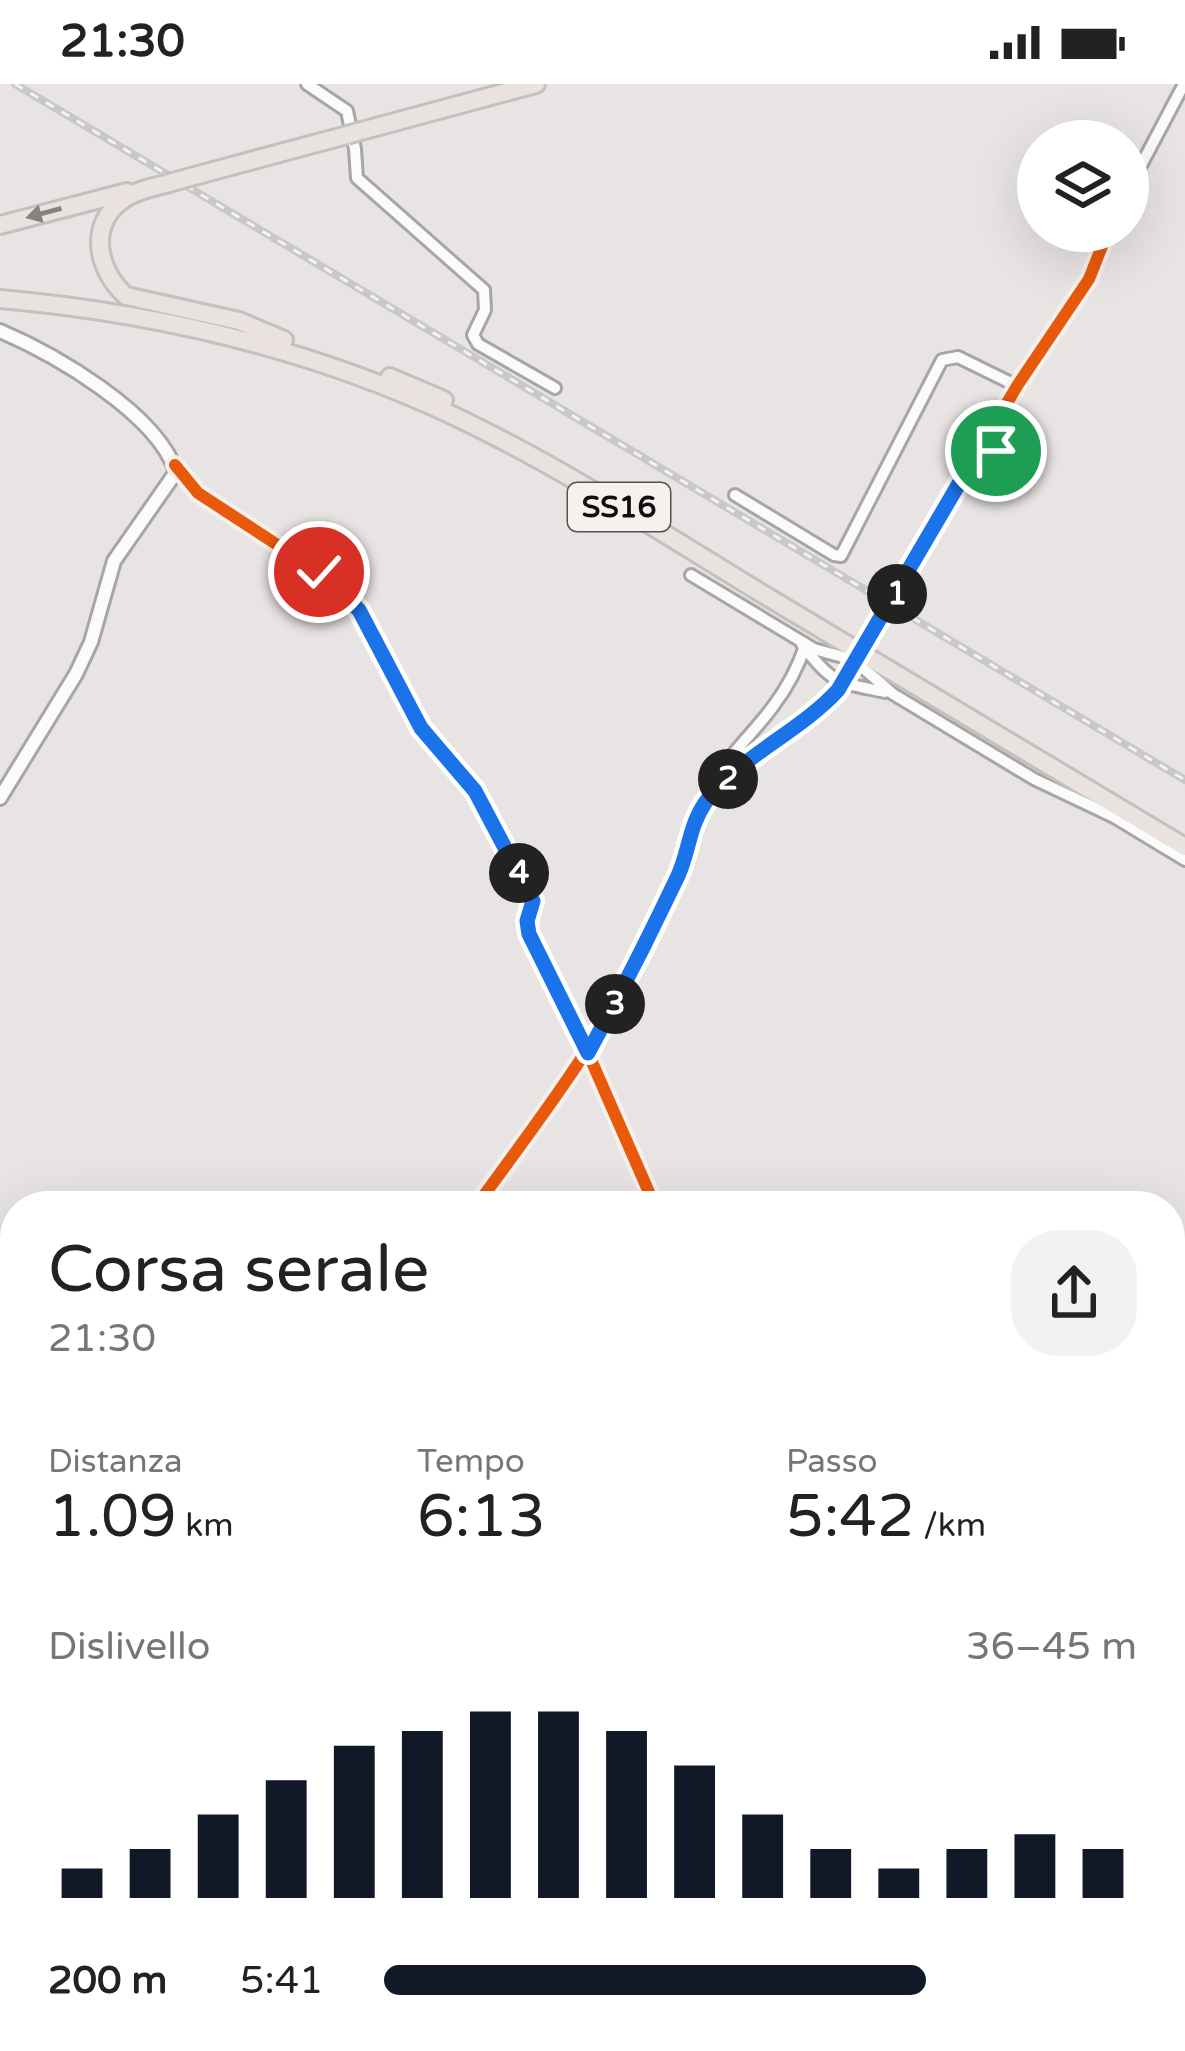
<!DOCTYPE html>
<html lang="it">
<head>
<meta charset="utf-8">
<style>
	:root { --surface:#fff; --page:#f2f2f2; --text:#222; --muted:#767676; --accent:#111827 }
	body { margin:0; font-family:"Varela Round",sans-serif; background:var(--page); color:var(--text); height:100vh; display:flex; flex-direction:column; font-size:45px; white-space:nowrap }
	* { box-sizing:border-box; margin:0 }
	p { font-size:39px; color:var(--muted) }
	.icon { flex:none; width:66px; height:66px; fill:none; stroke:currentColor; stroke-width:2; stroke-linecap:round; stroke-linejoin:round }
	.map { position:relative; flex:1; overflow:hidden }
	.sheet { position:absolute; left:0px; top:1107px; width:1185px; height:861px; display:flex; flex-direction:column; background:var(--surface); border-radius:48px 48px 0 0; box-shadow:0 12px 48px #0002 }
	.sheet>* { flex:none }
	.fabs { position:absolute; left:1017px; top:36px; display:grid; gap:24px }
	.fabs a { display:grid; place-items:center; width:132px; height:132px; border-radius:50%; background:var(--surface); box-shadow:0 12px 48px #0002; font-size:60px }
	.pin { position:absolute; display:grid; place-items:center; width:102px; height:102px; color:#fff; margin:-51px; border:6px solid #fff; border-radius:50%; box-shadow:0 3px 12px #0007 }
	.km { position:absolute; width:60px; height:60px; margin:-30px; border-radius:50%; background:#222; color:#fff; font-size:33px; line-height:60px; text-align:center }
	.round { display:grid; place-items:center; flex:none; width:126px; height:126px; border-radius:48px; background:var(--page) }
	.overview { display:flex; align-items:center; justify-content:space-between; height:204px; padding:0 48px }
	h1 { font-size:66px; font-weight:600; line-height:90px }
	.figures { display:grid; grid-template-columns:repeat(3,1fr); gap:18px; height:204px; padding:12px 48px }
	.figures div { display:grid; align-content:center }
	.figures b { font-size:60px; font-weight:600 }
	.figures small { font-size:33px; font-weight:400 }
	.figures p { font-size:33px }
	.chart { height:336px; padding:24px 48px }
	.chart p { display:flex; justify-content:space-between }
	.chart svg { width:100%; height:216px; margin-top:12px; stroke:var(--accent); stroke-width:6 }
	ul { padding:0 48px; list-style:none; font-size:39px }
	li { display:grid; grid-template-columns:192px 144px 1fr; align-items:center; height:90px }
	li i { height:30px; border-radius:15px; background:var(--accent) }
	.status { display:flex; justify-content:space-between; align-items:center; height:84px; padding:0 60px; background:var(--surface); direction:ltr }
	.status svg { height:33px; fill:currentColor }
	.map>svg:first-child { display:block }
</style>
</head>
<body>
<div class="status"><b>21:30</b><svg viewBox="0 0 49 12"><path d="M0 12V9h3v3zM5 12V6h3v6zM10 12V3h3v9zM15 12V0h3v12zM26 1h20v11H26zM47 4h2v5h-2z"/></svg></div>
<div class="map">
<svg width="1185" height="1967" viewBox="0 0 1185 1967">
	<rect width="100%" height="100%" fill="#e7e4e3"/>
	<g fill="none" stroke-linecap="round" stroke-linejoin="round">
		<defs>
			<path id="minor" d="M307,0L347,27L355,65L357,94L484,206L485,226L473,251L478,260L555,304
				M1128,106L1184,0
				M992,377L1009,341L1001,328
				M175,381L198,409L319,488L359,526L421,643L475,707L531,811L529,850L588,969L655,1122
				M735,411L834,471L841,472L942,276L958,273L1017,302
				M691,491L814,565L843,573L863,584L893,610L1034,695L1114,733L1185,776
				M903,502L1017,302L1089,195L1108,147
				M802,560C832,601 839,598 885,608
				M718,705L714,699C729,669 755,648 774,621C787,604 799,580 806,560
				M476,1122C540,1035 604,951 651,853C662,830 677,802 683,778C689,756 692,737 705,718C736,676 800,648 838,606
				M0,1838L15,1809
				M0,1868L15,1871
				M862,1953L895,1967
				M713,1967L720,1953"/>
			<path id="tertiary" d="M0,247C54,270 157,329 176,388L114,477L91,558L76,590L0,714"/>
			<path id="trunk" d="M361,47L536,0
				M198,91L347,51
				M169,99C154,103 137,106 124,115C87,140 97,186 126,212L239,237L284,256
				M0,141L127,108
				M0,215C158,229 312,265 456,333C565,385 667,452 771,515C909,597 1047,680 1185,763
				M390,293L444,316"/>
		</defs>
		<!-- minor casing -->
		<use href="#minor" stroke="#a8a5a4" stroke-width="16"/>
		<!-- tertiary casing -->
		<use href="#tertiary" stroke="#a8a5a4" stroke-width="18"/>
		<!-- trunk casing -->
		<use href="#trunk" stroke="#c2c0c0" stroke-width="22"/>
		<!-- minor -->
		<use href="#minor" stroke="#fbfbfb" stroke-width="10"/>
		<!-- tertiary -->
		<use href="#tertiary" stroke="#fbfbfb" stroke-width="12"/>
		<!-- trunk -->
		<use href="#trunk" stroke="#eae2df" stroke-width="16"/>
		<defs>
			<path id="rail" d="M15,0L1185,696"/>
		</defs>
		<!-- rail casing -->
		<use href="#rail" stroke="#c8c8c8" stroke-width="8"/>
		<!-- rail -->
		<use href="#rail" stroke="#f6f1ee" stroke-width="3" stroke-dasharray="9" stroke-linecap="butt"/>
		<defs>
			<path id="minor-bridge" d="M838,606L903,502"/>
			<path id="trunk-bridge" d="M347,51L361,47
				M169,99L198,91"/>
		</defs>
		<!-- minor-bridge casing -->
		<use href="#minor-bridge" stroke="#a8a5a4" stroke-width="16" stroke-linecap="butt"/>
		<!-- trunk-bridge casing -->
		<use href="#trunk-bridge" stroke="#c2c0c0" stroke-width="22" stroke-linecap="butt"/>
		<!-- minor-bridge -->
		<use href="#minor-bridge" stroke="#fbfbfb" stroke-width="10"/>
		<!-- trunk-bridge -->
		<use href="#trunk-bridge" stroke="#eae2df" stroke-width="16"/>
		<defs>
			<path id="cycleway" d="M175,381L198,409L319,488L359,526L421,643L475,707L531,811L529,850L588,969L655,1122
				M476,1122C540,1035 604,951 651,853C662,830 677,802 683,778C689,756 692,737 705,718C736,676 800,648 838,606L1017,302L1089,195L1108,147"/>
		</defs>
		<!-- cycleway casing -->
		<use href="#cycleway" stroke="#f6f1ee" stroke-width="20"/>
		<!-- cycleway -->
		<use href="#cycleway" stroke="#e8590c" stroke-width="12"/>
	</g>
	<!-- one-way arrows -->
	<defs><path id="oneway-solid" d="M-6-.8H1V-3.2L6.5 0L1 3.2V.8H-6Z" transform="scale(3)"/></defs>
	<use fill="#878280" href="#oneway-solid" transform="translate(44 129) rotate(165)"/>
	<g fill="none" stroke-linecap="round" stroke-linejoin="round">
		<defs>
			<path id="route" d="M319,488L359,526L421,644L475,707L533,817L527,837L529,850L588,969C619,912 648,855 676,796C689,771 688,744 705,719C734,676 800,648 838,606L1001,328L1009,341L996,367"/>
		</defs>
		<!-- route casing -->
		<use href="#route" stroke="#fff" stroke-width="24"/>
		<!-- route -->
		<use href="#route" stroke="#1a73e8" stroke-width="15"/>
	</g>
	<g text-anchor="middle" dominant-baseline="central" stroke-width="10" stroke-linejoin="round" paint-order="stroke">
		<!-- shield labels -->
		<rect fill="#f6f1ee" stroke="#545150" stroke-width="3" x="568" y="399" width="102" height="48" rx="9"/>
		<g font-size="30" font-weight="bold" fill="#0f0d0d">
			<text x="619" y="423">SS16</text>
		</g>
	</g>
</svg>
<div class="fabs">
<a><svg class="icon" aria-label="layers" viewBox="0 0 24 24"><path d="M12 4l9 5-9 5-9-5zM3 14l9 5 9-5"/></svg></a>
</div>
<div class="pin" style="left:996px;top:367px;background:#1e9e55"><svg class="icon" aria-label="arrive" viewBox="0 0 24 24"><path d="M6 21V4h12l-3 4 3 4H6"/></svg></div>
<div class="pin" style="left:319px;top:488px;background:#d93025"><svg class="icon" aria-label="check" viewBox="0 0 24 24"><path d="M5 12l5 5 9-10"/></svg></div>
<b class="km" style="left:897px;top:510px">1</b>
<b class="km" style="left:728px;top:695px">2</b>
<b class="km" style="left:615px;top:920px">3</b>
<b class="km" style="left:519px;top:789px">4</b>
<section class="sheet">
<div class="overview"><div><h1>Corsa serale</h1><p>21:30</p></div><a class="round"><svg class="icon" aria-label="share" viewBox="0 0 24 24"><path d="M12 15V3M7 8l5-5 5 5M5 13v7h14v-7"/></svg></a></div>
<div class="figures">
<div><p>Distanza</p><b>1.09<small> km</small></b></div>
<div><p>Tempo</p><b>6:13</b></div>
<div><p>Passo</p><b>5:42<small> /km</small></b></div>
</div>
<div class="chart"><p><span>Dislivello</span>36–45 m</p>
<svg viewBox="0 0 160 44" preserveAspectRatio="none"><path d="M5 44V38M15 44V34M25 44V27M35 44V20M45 44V13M55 44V10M65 44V6M75 44V6M85 44V10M95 44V17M105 44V27M115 44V34M125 44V38M135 44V34M145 44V31M155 44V34"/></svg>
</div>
<ul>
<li><b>200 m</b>5:41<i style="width:72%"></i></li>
</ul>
</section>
</div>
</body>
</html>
